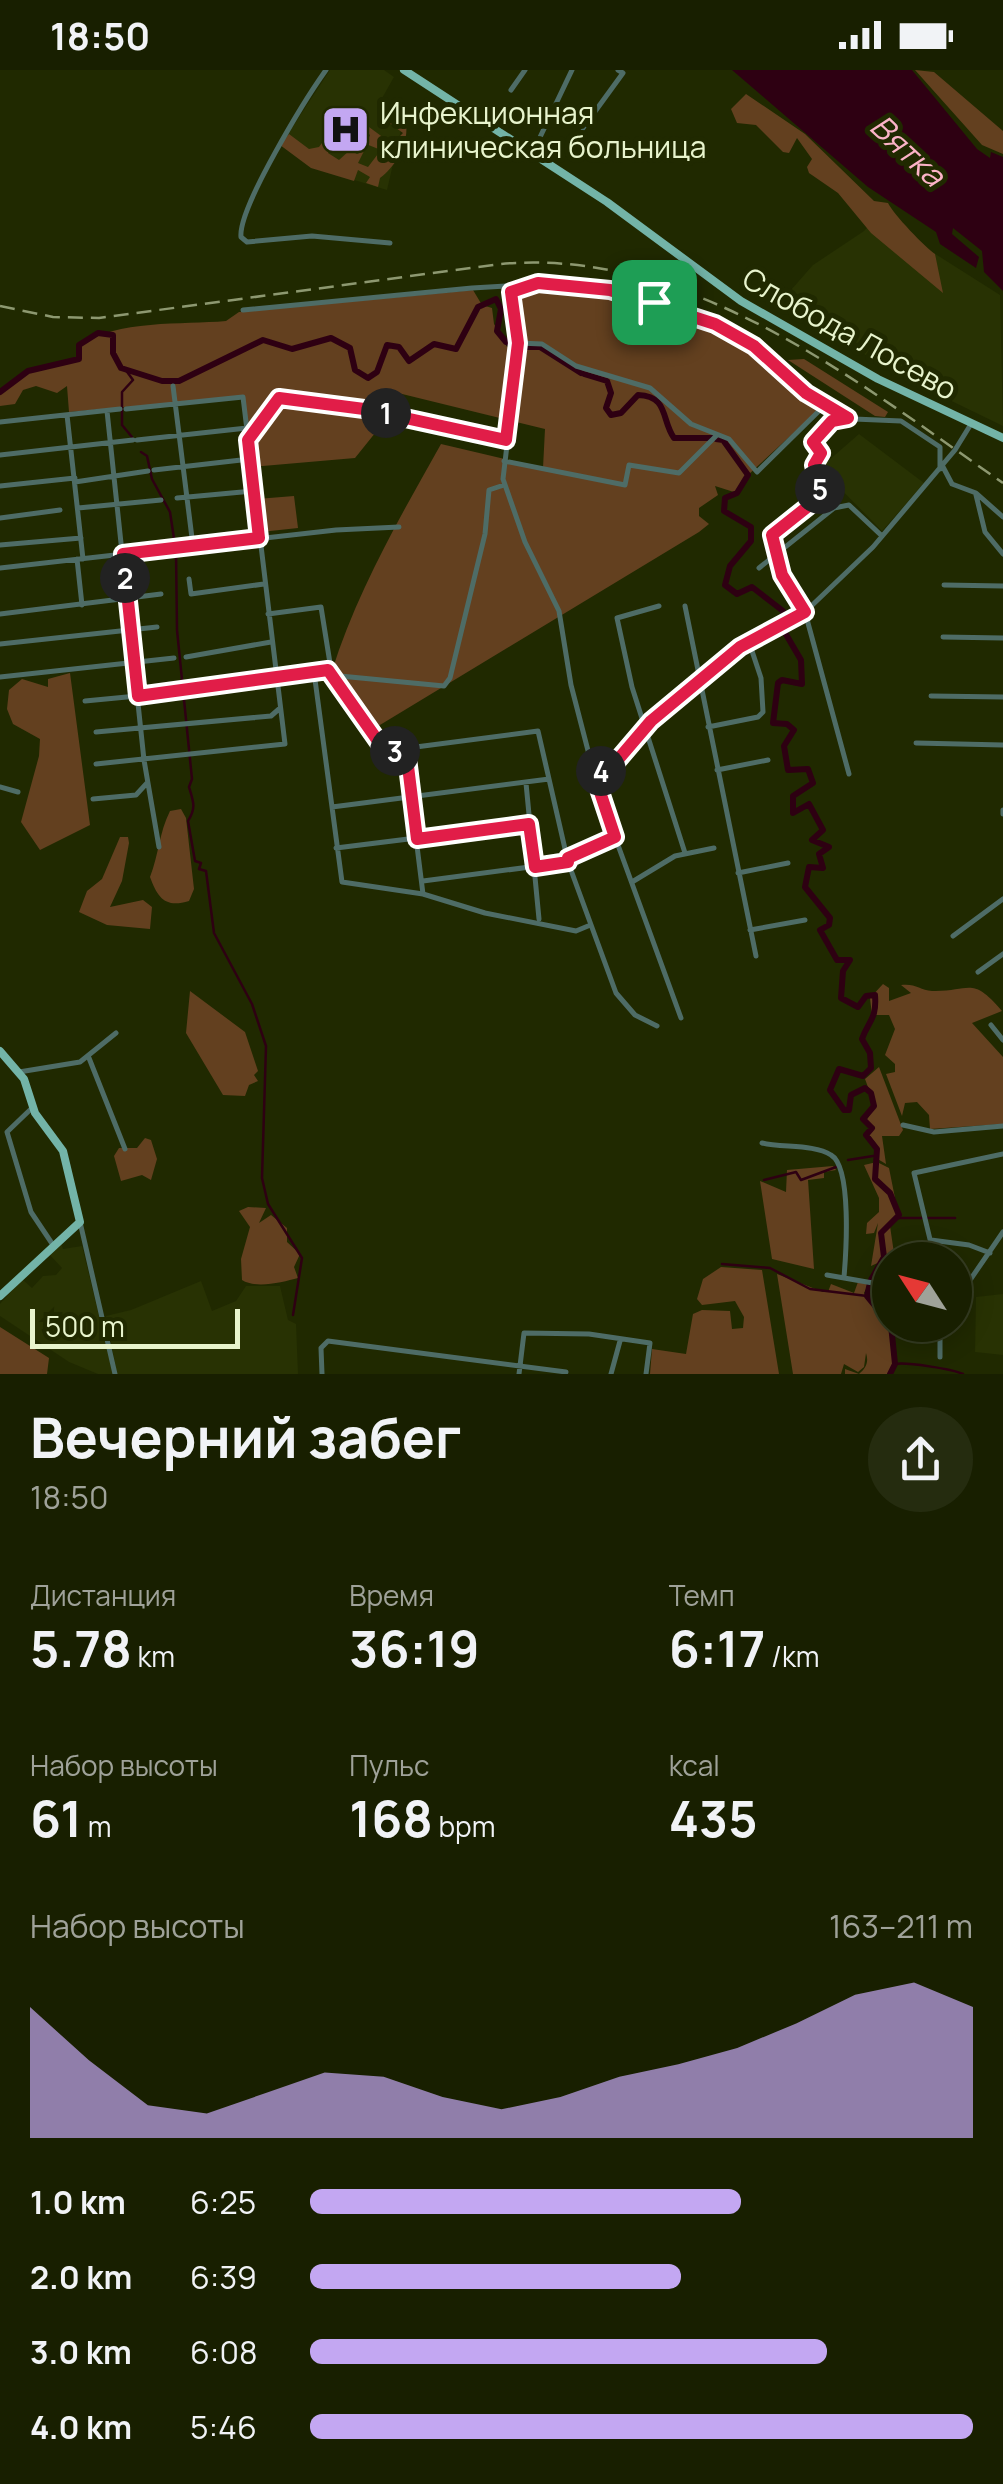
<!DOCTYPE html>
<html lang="ru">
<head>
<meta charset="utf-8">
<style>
	:root { --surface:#181f00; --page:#252c0f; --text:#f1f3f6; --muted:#9fa299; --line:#363d22; --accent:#c3a7f2 }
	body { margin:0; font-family:Manrope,sans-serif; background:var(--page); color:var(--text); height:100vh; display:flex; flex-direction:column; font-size:38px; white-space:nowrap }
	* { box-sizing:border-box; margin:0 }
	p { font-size:32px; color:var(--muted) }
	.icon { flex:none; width:55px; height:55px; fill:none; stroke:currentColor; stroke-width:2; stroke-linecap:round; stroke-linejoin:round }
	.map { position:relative; height:1304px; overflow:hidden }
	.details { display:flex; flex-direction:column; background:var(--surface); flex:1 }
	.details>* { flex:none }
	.needle { width:65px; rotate:306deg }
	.tools { position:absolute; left:872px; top:1172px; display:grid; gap:20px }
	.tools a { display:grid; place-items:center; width:100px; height:100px; border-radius:50%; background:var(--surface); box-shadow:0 5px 25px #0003,0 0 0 2px var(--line); font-size:50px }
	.scale { position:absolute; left:30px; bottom:25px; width:210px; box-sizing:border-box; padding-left:10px; border:5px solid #e8f4cd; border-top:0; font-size:28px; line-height:35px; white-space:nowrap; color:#e8f4cd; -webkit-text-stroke:8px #202900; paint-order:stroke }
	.pin { position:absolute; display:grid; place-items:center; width:85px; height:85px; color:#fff; margin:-42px; border-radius:20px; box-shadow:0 5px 15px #0006 }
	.km { position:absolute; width:50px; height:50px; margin:-25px; border-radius:50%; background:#222; color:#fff; font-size:28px; line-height:50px; text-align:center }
	.round { display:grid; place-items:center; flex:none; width:105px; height:105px; border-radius:52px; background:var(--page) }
	.summary { display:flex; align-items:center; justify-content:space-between; height:170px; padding:0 30px }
	h1 { font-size:55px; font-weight:700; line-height:75px }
	.stats { display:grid; grid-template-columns:repeat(3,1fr); gap:15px; height:170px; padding:10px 30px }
	.stats div { display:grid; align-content:center }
	.stats b { font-size:50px; font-weight:700 }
	.stats small { font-size:28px; font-weight:400 }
	.stats p { font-size:28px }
	.chart { height:280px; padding:20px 30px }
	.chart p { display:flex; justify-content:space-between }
	.chart svg { width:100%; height:180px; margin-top:10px; fill:var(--accent); opacity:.7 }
	ul { padding:0 30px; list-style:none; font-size:32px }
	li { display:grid; grid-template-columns:160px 120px 1fr; align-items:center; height:75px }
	li i { height:25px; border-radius:12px; background:var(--accent) }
	.status { display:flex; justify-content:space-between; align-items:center; height:70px; padding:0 50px; background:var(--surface); direction:ltr }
	.status svg { height:28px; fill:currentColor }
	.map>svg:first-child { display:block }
</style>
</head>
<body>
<div class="status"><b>18:50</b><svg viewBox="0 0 49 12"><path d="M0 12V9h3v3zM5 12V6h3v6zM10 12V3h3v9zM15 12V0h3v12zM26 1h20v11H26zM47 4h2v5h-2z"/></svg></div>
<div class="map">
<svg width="1003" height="1304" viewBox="0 0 1003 1304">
	<rect width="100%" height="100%" fill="#202900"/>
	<!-- built -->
	<path fill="#283203" d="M330,0H384L394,7L381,30L404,47L387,120L315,98L282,73Z
		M877,147L1000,225L1003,356L898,305L817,255L791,220L813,195L864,161Z
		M859,364L924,413L882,461L820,398Z
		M60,1170L63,1179L82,1176L113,1304H98L69,1292L0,1246V1234L22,1209L32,1218L43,1206L56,1205L62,1198L48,1183Z
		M201,1211L212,1241L236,1231L246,1216H280L288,1250L296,1254L298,1304H117L106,1246L131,1240Z
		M1003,1224V1285L975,1282L976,1227Z"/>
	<!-- green -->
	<path fill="#63401f" d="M915,0L934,2L1003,61V84L982,75Z
		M746,24L805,64L874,131L888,133C893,144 926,178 935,184L943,223L871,163L838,123L809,103L807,97L812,89L797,68L789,83L783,82L756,55L737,53L731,39Z
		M383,33L405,48C411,71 397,95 380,108L378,117L366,113L370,107L358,100L354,111L311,98L280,75L289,64L309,79L319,77L327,66L334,70L328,83L339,90L350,80L357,84L364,81L358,93L368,97L381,80L366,74L370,65L365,61L369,57L392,74L403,63L378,45Z
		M530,216C608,220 684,235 753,275C779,290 803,314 826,333L748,405L737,423L715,416L718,425L699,438V446L709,454L699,462L375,658L332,601C357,521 400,447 441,374L543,398L545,359L394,322L388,347L355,388L250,397L241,327L69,342L67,316L57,323L36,316L23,320L15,334L0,336V324L32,301L80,290V276C116,249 183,255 226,251L239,242L473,220L482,235L492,238L494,254L507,277L518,273L511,227Z
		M804,289L888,342L885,347L875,346L788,290Z
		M294,426L298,458L261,462L257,429Z
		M70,603L90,755L40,780L21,752L39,686L40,669L13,654L7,639L9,620L22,609L48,617V609Z
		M181,739L186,748L194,819L189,831C166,838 158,829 150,807C159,784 159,763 170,741Z
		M120,767H128L129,773L122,811L110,837L143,830L152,837L150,859L107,855L79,842L87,821L102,809Z
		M883,914L889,918V931L911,923L901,915C915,913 920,920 932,921C971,922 971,905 1002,941L972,953L1003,987V1054L930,1059L929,1045L917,1032L905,1033L902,1046L886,1004L895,1002V994L885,985L895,959L889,945H872L870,928Z
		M190,921L245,962L258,1001L254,1005L258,1011L249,1015L245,1026L223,1025L186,963Z
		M879,997L903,1060L899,1066H882L886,1094L876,1088V1074L868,1063L875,1057L866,1051L875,1036L865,1009Z
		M145,1068L151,1070L157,1089L151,1110L142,1105L121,1111L114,1086L119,1078H137Z
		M877,1092L889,1098L898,1143L880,1165L885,1175L882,1165L890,1156L895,1190H890V1203L882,1207L878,1199L882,1191L871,1196L878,1153L874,1163L866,1164L867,1153L879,1142V1128L864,1095Z
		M833,1096L836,1100L824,1102V1108L808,1110L814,1199L772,1189L760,1111L786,1122L787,1100Z
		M248,1137L266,1138L259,1153L271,1145L287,1158V1172L300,1184L294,1197L298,1208C283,1212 256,1219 242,1210L241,1189L250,1157L239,1141Z
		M721,1197L762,1200L779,1304H650L652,1279L686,1284L693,1244L702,1240L730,1241L732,1259L743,1258L744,1247L735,1231L702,1235L697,1229L703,1209Z
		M777,1204L823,1222H828L831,1214L854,1223L858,1212L869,1213L864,1223L893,1260L892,1299L887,1304H845V1299L859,1304C866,1298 869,1292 866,1283L864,1297L858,1302L844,1294L841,1304H793Z
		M0,1257L49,1288L47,1304H0Z"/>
	<!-- water -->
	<path fill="#2e0012" d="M732,0H912L977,79L990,88L991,82L1003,87V221L984,202L982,181L953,158L952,164L979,187L976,198L940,174L936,162L868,117Z"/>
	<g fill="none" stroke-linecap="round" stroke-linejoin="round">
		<!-- stream -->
		<path stroke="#2e0012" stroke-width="2.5" d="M125,299L133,310L122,322V355L132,367
			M141,382L147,386L152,409L170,442L175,475
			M176,481L177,560L192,709L189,717C194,733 196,738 188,751L195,791L201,793L199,799L206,801L214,863L252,934L266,976L262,1108L268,1134L302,1188L293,1245
			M848,1090L873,1086
			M764,1110L796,1102L801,1110L836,1097
			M898,1148H922
			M928,1148H955
			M722,1194L770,1198L810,1219L867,1226
			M895,1294C907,1292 952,1299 963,1304"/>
		<!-- river -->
		<path stroke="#2e0012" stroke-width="6" d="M520,277H540L581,303
			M584,304L607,311L611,323L606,338L611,345L621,343L638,325C669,326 661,350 674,368H712
			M0,322L28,301L79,289V275L98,263L113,265V283L121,298L162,311H179L263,270L292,279L331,268L350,278L355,300L368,308L377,302L387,275L399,277L409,291L434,274L456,279L478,237L496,229L501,239L497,261L506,272L517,276
			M716,369L723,370L748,405L737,423L725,428L724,441L751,457V471L730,496L725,515L737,524L752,517L783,541L784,561L801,590L802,614L782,610L778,613L773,653L787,654L794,660L784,676L788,700L808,699L813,713L793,726V743L809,734L823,760L812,770L829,777L819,784L823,798L809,797L805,817L830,848L829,855L820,860L837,890H850L843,901L841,928L858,937L866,926L875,925C877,950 868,951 862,969L870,983L871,998L863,1006L839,999L830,1020L844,1040H849L851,1025L865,1018L871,1023L874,1036L863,1049L872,1058L866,1065L877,1079L875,1109L890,1123L899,1145L881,1163L884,1187L871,1210
			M870,1213L867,1226L890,1254
			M890,1304L895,1294L891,1255"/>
		<!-- minor -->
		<path stroke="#4e6c66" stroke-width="5" d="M326,0C306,28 238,138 241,167L247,172L312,166L390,173
			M511,20L525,0
			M583,58L623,3L618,0
			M532,84L572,0
			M511,222L519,273L503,409L525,472L559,541L571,615L599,723L681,948
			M243,240L472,218L506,216L514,222L538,213L610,220L671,237L754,276L836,343L854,349L901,351L940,377V399
			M519,273L542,274L576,296L650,318L691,354L729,369L757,402L824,336
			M173,316L193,476
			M107,341L144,690L159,777
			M67,345L83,489
			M847,348L832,351L813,372L821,383L814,395L821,425L834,438L849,435L882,466
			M0,352L120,339
			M249,368L274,333L286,327L506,370
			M137,370L247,358
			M0,385L133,370
			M504,391L625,415L629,395L679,403L716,366
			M942,395L952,414L976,423L1003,447
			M154,400L250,389
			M75,412L148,401
			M0,416L75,408
			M976,425L985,462L1003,484
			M177,428L253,421
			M78,438L161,430
			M0,448L60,440
			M0,475L81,468
			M779,481L773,461L821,425
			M775,486L805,542L849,704
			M77,489L82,535
			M0,498L336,460L399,457
			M759,498L834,438
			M189,509L191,524L264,514
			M944,515L1003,516
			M659,536L617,548L632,617L685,783
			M685,536L756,886
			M0,544L161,524
			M268,544L321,537L333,612L385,681L538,661L568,792L616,923L635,945L657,956
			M943,567L1003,568
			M0,574L157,557
			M186,587L271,572
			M314,602L342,812L423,824L485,843L576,861L588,856
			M0,607L174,588
			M931,626L1003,627
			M85,631L210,619L328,600L340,606L444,616L450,608L485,464L489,420L504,415
			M708,657L758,647L763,642L761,608L749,572
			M96,662L271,646L279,639
			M916,673L1003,675
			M405,680L423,824
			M96,694L285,674L243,327L126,339
			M717,700L768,690
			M594,703L616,692L651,651L740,577L805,542L873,477L955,380L971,354
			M526,713L539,849
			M0,717L18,722
			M93,729L136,725L147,713
			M332,737L549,709
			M1003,740V744
			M336,778L529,754
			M567,788L615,767
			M738,803L788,793
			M423,811L568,792
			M632,812L675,786L714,778
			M750,860L805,850
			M953,866L1003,829
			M978,902L1003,884
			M991,955L1003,970
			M89,988L125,1079
			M19,1002L80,992L116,963
			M33,1037L7,1062L31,1142L53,1175
			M903,1055L934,1062L1003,1056
			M762,1073C782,1078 814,1074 831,1085C852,1097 846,1184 844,1207
			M80,1152L115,1304
			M931,1170L969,1175L990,1183
			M935,1190L914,1103L1003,1084
			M827,1205L890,1216
			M955,1220L968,1213L1003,1162
			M940,1255V1287
			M322,1304L321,1278L328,1271L566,1302
			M519,1304L524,1263L589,1264L650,1273L646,1304
			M611,1304L620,1271"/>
		<!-- major -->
		<path stroke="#73b4a8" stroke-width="8" d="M404,0L607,132L741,231L878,309L1003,368
			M0,981L24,1009L35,1043L63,1081L80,1152L0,1226"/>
		<!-- rail -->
		<path stroke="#8d9870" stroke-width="2.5" stroke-dasharray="15 8" stroke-linecap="butt" d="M0,236L53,247L99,248L500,194C690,177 856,311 1003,413"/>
	</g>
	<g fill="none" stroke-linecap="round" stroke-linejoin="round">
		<defs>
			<path id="route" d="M538,213L610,220L715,254L754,276L806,323L848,348L832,351L813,372L821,383L814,395L821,426L772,465L782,505L805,542L740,577L651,651L616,692L594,704L615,767L568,788V792L535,797L529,754L417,769L406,680L385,681L328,600L138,626L123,484L259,468L248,370L279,328L364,339L506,370L518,273L511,222Z"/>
		</defs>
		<!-- route casing -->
		<use href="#route" stroke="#fff" stroke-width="20"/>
		<!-- route -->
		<use href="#route" stroke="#e11d48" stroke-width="12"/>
	</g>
	<!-- icons -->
	<defs>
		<symbol id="hospital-square" viewBox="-11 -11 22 22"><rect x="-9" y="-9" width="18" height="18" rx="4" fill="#c3a7f2" stroke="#202900"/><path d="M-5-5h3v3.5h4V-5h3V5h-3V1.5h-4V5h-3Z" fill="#111"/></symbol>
	</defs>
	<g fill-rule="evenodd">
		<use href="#hospital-square" x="318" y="32" width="55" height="55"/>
	</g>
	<g text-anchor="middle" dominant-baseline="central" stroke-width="10" stroke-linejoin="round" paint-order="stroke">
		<!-- poi labels -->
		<g font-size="30" fill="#e8f4cd" stroke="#202900" text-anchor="start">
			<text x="380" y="42">Инфекционная<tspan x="380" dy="34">клиническая больница</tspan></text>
		</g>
		<!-- street labels -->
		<g font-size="30" fill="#e8f4cd" stroke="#202900">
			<text transform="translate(850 263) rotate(29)">Слобода Лосево</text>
		</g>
		<!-- water labels -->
		<g font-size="32" font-style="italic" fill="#fcb3c7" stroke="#202900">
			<text transform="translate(908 80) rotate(43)">Вятка</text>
		</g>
	</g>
</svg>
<div class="tools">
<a><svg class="needle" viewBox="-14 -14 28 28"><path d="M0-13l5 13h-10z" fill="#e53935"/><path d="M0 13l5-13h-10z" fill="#9fa299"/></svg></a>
</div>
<div class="scale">500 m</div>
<div class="pin" style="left:654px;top:232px;background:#1e9e55"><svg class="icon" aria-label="arrive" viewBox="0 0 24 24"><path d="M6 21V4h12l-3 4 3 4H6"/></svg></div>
<b class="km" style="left:386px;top:343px">1</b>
<b class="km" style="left:125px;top:508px">2</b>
<b class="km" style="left:395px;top:681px">3</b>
<b class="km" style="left:601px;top:701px">4</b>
<b class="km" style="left:820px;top:419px">5</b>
</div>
<section class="details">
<div class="summary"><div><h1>Вечерний забег</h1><p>18:50</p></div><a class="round"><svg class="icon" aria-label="share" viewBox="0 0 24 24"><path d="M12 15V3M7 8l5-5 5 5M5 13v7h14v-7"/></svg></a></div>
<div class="stats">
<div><p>Дистанция</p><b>5.78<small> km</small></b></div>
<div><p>Время</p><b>36:19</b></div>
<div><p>Темп</p><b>6:17<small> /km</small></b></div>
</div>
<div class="stats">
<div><p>Набор высоты</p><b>61<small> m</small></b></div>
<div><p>Пульс</p><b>168<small> bpm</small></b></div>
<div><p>kcal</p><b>435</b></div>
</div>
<div class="chart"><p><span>Набор высоты</span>163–211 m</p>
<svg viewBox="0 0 160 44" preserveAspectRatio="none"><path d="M0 44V12L10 25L20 36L30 38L40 33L50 28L60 29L70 34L80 37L90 34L100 29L110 26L120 22L130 16L140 9L150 6L160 12V44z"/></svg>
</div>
<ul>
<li><b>1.0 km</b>6:25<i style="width:65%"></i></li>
<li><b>2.0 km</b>6:39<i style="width:56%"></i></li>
<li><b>3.0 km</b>6:08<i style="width:78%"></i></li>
<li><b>4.0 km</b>5:46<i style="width:100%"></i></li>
</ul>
</section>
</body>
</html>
